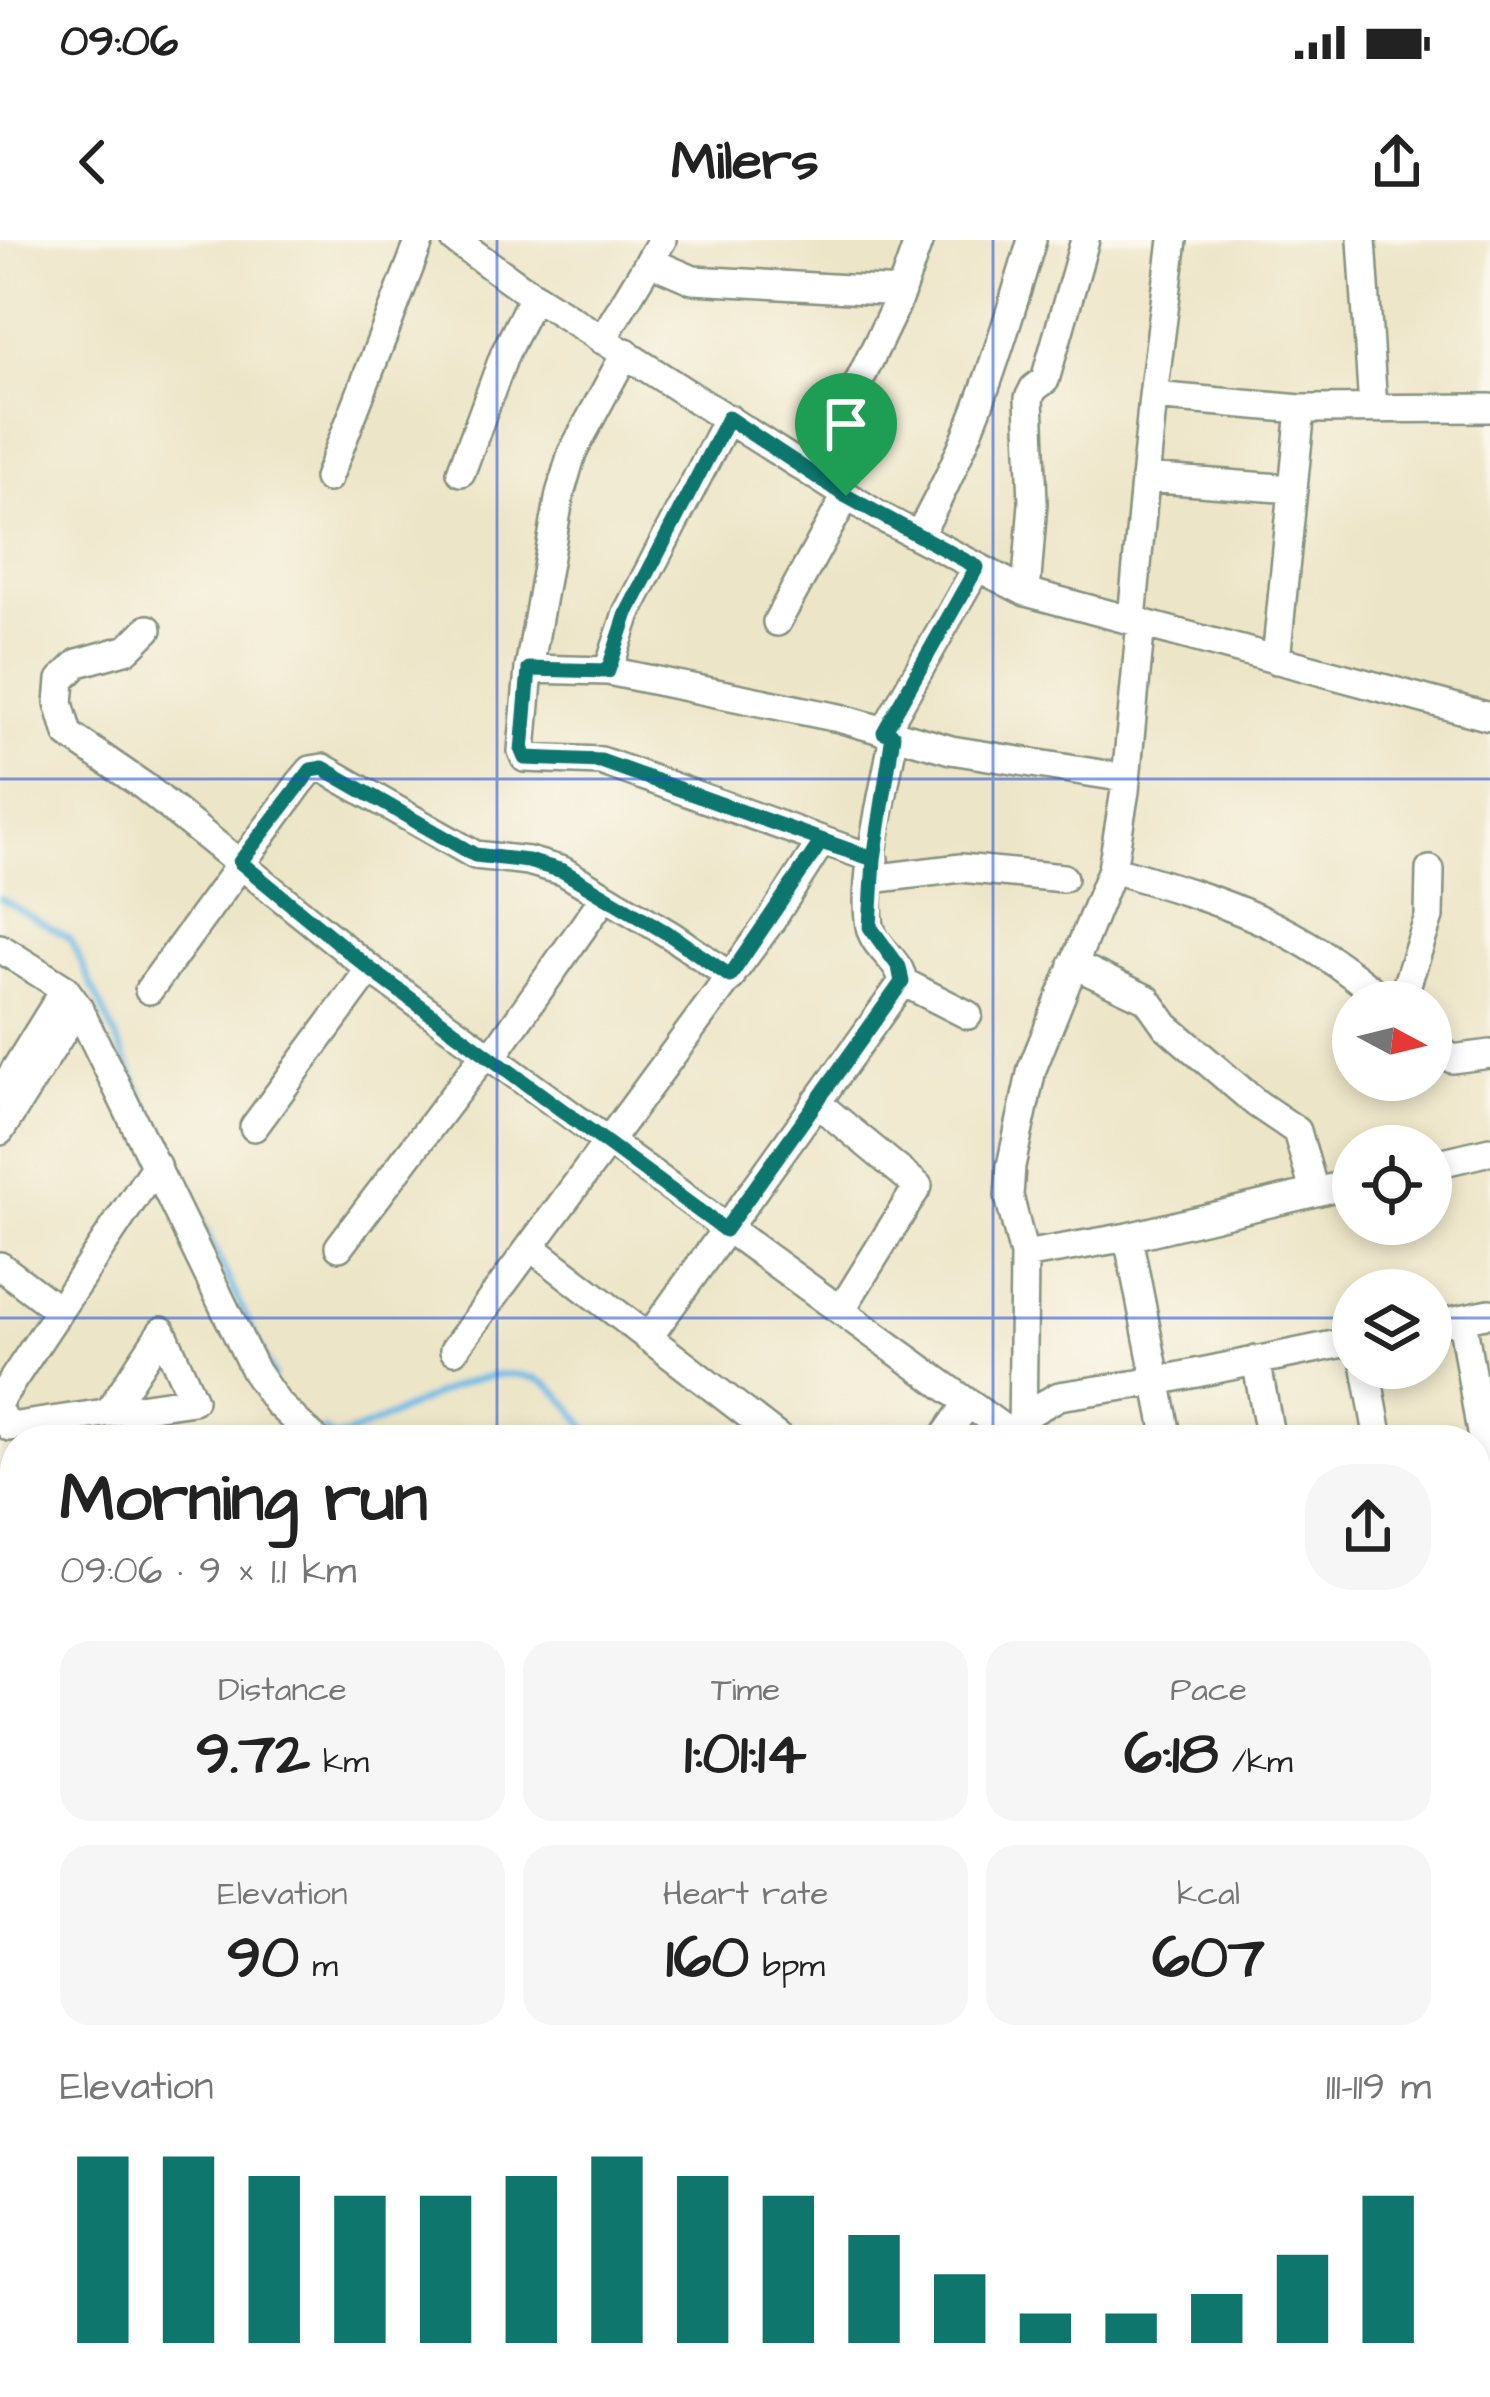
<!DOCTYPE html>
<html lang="en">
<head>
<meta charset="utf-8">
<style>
	:root { --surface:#fff; --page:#f6f6f6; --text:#222; --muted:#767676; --accent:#0f766e }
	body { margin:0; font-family:"Architects Daughter",sans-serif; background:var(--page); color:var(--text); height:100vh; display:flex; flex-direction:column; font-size:45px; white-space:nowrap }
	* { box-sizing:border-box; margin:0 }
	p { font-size:39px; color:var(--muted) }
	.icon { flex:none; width:66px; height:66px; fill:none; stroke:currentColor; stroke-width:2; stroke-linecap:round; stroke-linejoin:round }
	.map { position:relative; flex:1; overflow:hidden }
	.panel { position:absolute; left:0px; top:1185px; width:1491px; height:972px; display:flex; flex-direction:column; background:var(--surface); border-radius:48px 48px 0 0; box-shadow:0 6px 18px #0003 }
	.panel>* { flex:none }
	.needle { width:78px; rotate:97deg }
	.buttons { position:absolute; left:1332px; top:741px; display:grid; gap:24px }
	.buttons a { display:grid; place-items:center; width:120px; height:120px; border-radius:50%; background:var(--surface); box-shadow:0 6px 18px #0003; font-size:60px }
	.pin { position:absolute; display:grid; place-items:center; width:102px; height:102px; color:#fff; margin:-123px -51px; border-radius:50% 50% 50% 0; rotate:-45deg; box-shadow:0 0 12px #0007 }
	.pin .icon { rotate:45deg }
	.round { display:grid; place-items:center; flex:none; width:126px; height:126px; border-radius:48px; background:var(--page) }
	.headline { display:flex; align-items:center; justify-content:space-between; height:204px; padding:0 60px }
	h1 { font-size:66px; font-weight:800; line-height:90px }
	.figures { display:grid; grid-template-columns:repeat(3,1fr); gap:18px; height:204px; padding:12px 60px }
	.figures div { display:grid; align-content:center; border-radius:30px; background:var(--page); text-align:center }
	.figures b { font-size:60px; font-weight:800 }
	.figures small { font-size:33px; font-weight:400 }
	.figures p { font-size:33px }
	.chart { height:336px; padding:24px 60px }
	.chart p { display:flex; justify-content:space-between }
	.chart svg { width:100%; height:216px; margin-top:12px; stroke:var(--accent); stroke-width:6 }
	.status { display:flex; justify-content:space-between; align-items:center; height:84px; padding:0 60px; background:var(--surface); direction:ltr }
	.status svg { height:33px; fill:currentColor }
	header { display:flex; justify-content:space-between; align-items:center; height:156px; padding:0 60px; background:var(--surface); font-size:54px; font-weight:800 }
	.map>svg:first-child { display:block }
</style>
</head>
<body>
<div class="status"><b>09:06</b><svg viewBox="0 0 49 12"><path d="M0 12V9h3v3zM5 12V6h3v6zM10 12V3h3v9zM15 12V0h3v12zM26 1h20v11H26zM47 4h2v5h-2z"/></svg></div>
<header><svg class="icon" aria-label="back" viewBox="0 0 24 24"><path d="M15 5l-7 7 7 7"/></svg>Milers<svg class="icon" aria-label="share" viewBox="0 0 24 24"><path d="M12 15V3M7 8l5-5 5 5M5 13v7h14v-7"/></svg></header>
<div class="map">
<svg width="1490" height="2157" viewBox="0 0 1490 2157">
	<rect width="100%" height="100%" fill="#fbf7ec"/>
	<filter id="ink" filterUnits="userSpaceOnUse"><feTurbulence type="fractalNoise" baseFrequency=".00833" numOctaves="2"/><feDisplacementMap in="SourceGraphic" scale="24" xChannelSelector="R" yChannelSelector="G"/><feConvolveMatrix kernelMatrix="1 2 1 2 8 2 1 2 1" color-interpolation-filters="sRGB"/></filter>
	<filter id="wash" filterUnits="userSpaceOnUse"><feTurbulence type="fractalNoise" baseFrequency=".004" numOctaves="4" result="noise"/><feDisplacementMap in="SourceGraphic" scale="48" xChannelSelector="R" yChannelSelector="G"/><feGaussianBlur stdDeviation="2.7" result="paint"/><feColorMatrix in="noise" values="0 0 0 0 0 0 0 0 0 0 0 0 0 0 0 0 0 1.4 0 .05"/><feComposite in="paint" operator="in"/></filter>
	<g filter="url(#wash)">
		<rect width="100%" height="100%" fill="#ede5c7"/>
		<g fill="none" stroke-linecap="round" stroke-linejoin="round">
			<!-- stream -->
			<path stroke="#6dbae7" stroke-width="6" d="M0,658L70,699L274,1137
				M324,1190L333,1198C395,1185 472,1116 537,1139C560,1148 581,1180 595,1200
				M892,2142L895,2157"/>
		</g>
	</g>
	<g filter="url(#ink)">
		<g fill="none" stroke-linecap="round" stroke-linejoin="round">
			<defs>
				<path id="minor" d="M455,0L522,48L879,276L1026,352L1490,477
					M1362,0L1373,168
					M651,22L693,40L901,52
					M602,100L662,0
					M626,112L572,213L560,254L529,429L522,511L525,518L601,521L874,619
					M1153,156L1301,169L1490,168
					M461,232L505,113L534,55
					M814,235L896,65L919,0
					M328,238L420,0
					M1145,238L1293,249
					M918,296C971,204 1002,102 1032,0
					M1026,352L1033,263L1029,158L1034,148L1045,140L1085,0
					M1132,379L1153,156L1173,0
					M777,382L846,256
					M148,389L128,409L78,423L61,440L59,463L68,494L145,547L370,729L1019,1200
					M1276,420L1301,169
					M529,429L608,431L839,478L951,510L1126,538
					M608,431L627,373L728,178
					M884,492L977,327
					M1112,629C1227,663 1293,682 1386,762
					M871,639L961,628L1063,638
					M0,708L65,749L78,767L255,1131L277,1163L316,1200
					M1073,724L1147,759L1166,786L1256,863L1297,891L1314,951
					M903,742L968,775
					M149,750L300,543L311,530L323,528L475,615L528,621L563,631L672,696L731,737
					M1401,762L1429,677L1430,630
					M1431,803L1452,819L1490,814
					M491,818L605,656
					M0,854L65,749
					M816,862L918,946L841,1070
					M254,887L370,729
					M0,891L78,767
					M1431,925L1490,911
					M1128,997L1168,1200
					M339,1007L485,814
					M531,1007L781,1200
					M1024,1015L1128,997L1353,943
					M0,1026L57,1069
					M1462,1079L1490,1247
					M1431,1085L1490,1073
					M648,1098L903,742C900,719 874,709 870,686C861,639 886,545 894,495
					M454,1110L771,681L821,602
					M1256,1120L1271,1200
					M1366,1128L1379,1200
					M0,1159L156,925
					M0,1174L10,1187L193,1160L162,1091L110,1170
					M1022,1177L1059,1156L1157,1141L1353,1101
					M942,1200L968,1163
					M1022,1200L1024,1015L1009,956L1011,926L1032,829L1112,629L1125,551L1141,382
					M0,1288L15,1285
					M1476,1330L1490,1328
					M0,1408L15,1406
					M1480,1918L1490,1917
					M3,1931L15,1984
					M56,2142L60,2157
					M606,2142L610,2157
					M1179,2157L1185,2142
					M1333,2157L1343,2142"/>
				<path id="highway" d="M1476,1584L1490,1581
					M1476,1625L1490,1622
					M0,1884L15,1882
					M0,1932L15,1929"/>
			</defs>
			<!-- minor casing -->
			<use href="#minor" stroke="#86917e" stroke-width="32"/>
			<!-- highway casing -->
			<use href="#highway" stroke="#86917e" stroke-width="44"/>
			<!-- path -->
			<path stroke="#86917e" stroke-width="3" stroke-dasharray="9 9" stroke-linecap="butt" d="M1476,1990L1490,1999"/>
			<!-- minor -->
			<use href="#minor" stroke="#fff" stroke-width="27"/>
			<!-- highway -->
			<use href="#highway" stroke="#f7bd88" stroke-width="39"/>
		</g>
	</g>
	<g fill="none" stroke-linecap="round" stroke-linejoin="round" filter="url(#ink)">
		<defs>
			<path id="route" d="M846,256L977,327L884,492L893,495L874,619L821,602L730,736L672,696L563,631L528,621L475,615L323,528L311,530L240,622L370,729L725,990L902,742L899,727L870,687L874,619L601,521L525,518L522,511L529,429L608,431L627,373L728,178L846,256"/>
		</defs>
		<!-- route casing -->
		<use href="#route" stroke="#fff" stroke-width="24"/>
		<!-- route -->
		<use href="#route" stroke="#0f766e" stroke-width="15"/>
	</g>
	<!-- grid -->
	<path fill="none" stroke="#1d4ed8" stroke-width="3" stroke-opacity="0.55" d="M497,0V1200M993,0V1200M0,539H1490M0,1078H1353M1431,1078H1490M0,1618H15M1476,1618H1490M497,2142V2157M993,2142V2157"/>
</svg>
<div class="buttons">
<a><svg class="needle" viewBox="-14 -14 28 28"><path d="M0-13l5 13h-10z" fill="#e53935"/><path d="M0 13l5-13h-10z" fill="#767676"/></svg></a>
<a><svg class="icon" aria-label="locate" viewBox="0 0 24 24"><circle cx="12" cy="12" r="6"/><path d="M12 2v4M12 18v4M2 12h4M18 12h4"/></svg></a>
<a><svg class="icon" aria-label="layers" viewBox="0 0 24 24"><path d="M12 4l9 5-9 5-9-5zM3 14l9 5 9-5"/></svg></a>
</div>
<div class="pin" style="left:846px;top:256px;background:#1e9e55"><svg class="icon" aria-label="arrive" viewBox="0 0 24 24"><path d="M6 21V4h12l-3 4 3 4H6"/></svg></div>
<section class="panel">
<div class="headline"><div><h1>Morning run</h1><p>09:06 · 9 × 1.1 km</p></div><a class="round"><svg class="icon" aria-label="share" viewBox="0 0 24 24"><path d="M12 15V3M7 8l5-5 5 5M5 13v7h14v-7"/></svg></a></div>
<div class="figures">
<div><p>Distance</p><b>9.72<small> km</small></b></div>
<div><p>Time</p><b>1:01:14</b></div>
<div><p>Pace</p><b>6:18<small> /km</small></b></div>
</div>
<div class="figures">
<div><p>Elevation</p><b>90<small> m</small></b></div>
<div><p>Heart rate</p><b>160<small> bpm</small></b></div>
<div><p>kcal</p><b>607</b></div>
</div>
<div class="chart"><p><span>Elevation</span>111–119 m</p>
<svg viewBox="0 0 160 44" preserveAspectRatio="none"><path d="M5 44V6M15 44V6M25 44V10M35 44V14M45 44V14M55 44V10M65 44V6M75 44V10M85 44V14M95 44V22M105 44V30M115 44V38M125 44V38M135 44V34M145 44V26M155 44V14"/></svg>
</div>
</section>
</div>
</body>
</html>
